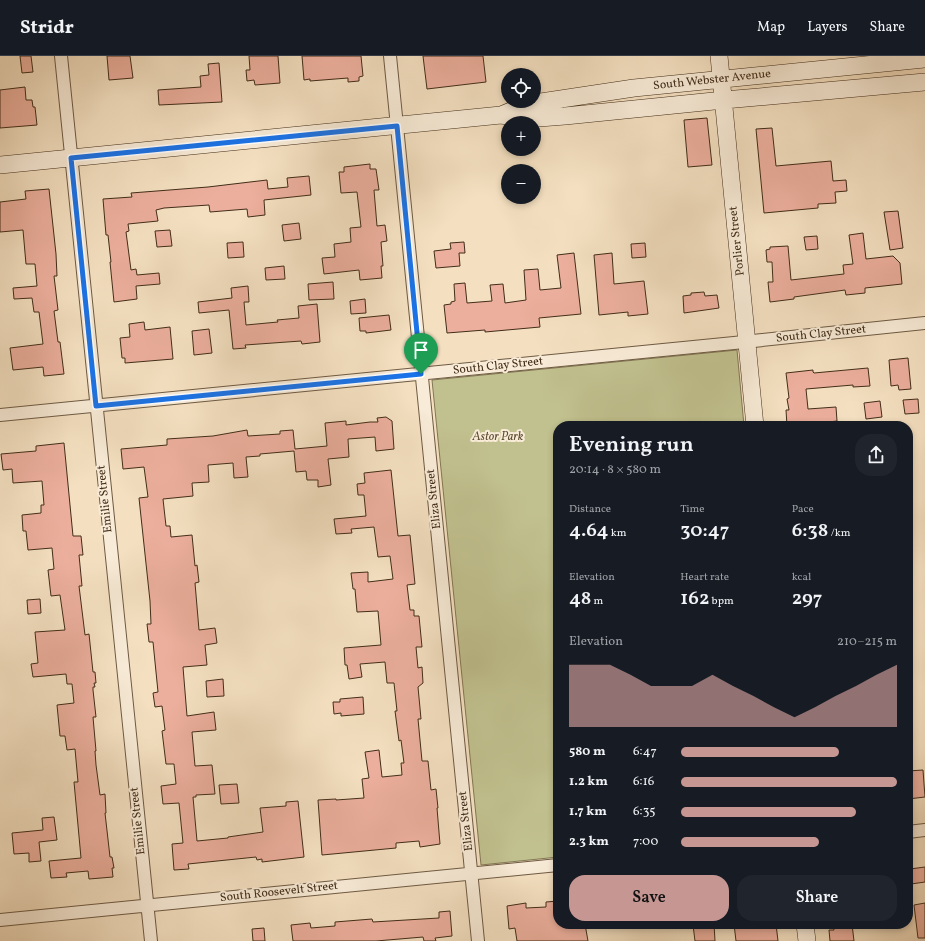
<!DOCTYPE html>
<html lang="en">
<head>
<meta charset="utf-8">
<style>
	:root { --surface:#171b24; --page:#20242c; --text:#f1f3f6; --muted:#9ea1a6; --line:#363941; --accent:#c59692 }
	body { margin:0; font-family:Vollkorn,serif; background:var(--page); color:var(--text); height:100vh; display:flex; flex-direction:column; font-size:15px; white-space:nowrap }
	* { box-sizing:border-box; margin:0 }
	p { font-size:13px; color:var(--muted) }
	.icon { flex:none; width:22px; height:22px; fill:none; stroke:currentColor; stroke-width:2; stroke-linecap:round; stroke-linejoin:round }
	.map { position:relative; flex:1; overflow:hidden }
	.details { position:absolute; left:553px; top:365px; width:360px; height:508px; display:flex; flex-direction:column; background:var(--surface); border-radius:16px; box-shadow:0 2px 6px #0003 }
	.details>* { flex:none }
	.fabs { position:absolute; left:501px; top:12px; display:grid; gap:8px }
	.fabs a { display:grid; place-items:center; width:40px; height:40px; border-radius:50%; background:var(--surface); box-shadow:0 2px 6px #0003; font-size:20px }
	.pin { position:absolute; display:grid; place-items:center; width:34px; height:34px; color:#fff; margin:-41px -17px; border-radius:50% 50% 50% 0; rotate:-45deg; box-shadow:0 0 4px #0007 }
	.pin .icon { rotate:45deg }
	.round { display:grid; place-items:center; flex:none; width:42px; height:42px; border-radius:16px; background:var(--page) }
	.head { display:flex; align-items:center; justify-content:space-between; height:68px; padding:0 16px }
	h1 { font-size:22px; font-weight:600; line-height:30px }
	.stats { display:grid; grid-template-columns:repeat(3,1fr); gap:6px; height:68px; padding:4px 16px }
	.stats div { display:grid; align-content:center }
	.stats b { font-size:20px; font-weight:600 }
	.stats small { font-size:11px; font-weight:400 }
	.stats p { font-size:11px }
	.chart { height:112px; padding:8px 16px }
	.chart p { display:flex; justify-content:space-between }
	.chart svg { width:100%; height:72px; margin-top:4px; fill:var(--accent); opacity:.7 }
	.action { display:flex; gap:8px; margin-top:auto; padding:8px 16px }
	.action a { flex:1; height:46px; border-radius:16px; background:var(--accent); color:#111; font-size:16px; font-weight:600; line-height:46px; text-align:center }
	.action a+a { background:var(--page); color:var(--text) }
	ul { padding:0 16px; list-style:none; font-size:13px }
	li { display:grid; grid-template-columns:64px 48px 1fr; align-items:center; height:30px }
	li i { height:10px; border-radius:5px; background:var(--accent) }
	header { display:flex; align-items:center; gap:24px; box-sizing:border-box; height:56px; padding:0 20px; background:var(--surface); border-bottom:1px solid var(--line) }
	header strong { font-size:19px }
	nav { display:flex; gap:22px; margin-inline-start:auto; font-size:14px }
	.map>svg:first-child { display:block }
</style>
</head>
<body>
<header>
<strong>Stridr</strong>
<nav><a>Map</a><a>Layers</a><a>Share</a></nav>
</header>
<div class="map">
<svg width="925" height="885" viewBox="0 0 925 885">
	<rect width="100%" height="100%" fill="#f4e0c1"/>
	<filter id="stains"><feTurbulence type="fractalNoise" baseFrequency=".005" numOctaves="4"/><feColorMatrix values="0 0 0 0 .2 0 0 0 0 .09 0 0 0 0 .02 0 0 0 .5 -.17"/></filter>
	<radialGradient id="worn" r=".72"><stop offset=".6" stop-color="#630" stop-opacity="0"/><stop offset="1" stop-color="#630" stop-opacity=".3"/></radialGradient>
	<!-- green -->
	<path fill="#c1c18f" stroke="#827754" d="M737,294L744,370H558V801L481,809L432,324Z"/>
	<!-- building -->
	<path fill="#ecaf9d" stroke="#422d19" d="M20,0H31L33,16L22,17Z
		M107,0H130L133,22L109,24Z
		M249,0H278L280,27L255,29L254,24L247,25L246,14H250Z
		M302,0H361L363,20L359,21V25L348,26V22L310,25V23L304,24Z
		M423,0H483L486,26L427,33Z
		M219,7L222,46L159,49L158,34L201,31L200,20L209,19L208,8Z
		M25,31L26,44H32L33,51H35L37,69L0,72V34Z
		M707,62L712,109L688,111L684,64Z
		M772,72L776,110L831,105L833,125L846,124L847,135L835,136L836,147L818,148V152L764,157L756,73Z
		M370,108V113H376L379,134H374L377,170L385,169L387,185L381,186L383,210H381L382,222L360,224L359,214L324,218L322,202L335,201L334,188L351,186L350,172L361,171L357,136L341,137L339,116H344V111Z
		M309,120L311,139L264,144L265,159L248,161L247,153L210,156L209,149L164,152L156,154L158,165L128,168L129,175L126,176L131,214L136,213L137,219L159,217L160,228L136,230L137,243L114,246L110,206H111L108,179H106L103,143L132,141L131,137L208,131L267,124L268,133L288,131L287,122Z
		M49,133L56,198L57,220H54L58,254L54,255L58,286H60L64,318L44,320L43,311L13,314L10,292L43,288L39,256H34L32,242L14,243L13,232L37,230L35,208H26L23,174L0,176V146L26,143L25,135Z
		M898,155L903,192L890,194L884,156Z
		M299,167L301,183L284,185L282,169Z
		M170,174L172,190L157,191L155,175Z
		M863,177L866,203L893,200L900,207L902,228L865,232V237L846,239L845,234L794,241V243L770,246L768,226H773L772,206H767L766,194L770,193V191L788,190L791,224L844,218L843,209L853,208L849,179Z
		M817,180L818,193L806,194L804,181Z
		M243,186L244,201L228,202L227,187Z
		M464,186L465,197H459L460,210L436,212L434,195L451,193L450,187Z
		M645,187L646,201L632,202L631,188Z
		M574,197L581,258L539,262L540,271L485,276V274L447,277L444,249L451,248V246L455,245L454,228L465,227L467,247L492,245L490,229L503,228L505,247L526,244L524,214L538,213L540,234L561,232L557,199Z
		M612,197L614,228L644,225L648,258L628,260V256L599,259L594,199Z
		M284,210L285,223L266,224L265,212Z
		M333,226L334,243L309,244L308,228Z
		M248,230L249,246H244L246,269L278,266L277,264L299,262L298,250L317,248L320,286L302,288L301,285L245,289L246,292L233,293L229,254L199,257L198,246L232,242L231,232Z
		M704,236L705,240L717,239L719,252L684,257L683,240L691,239V237Z
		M365,243L366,257L351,258L350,245Z
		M389,259L391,274L366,277V275H360L359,262Z
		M144,266L145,274L170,271L173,303L125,307V302H122L120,282L130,281L129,268Z
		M209,273L212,297L194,299L192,275Z
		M908,302L911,333L899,334L898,329L891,330L889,304Z
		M868,312L870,330L853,331V329L806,333L808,353L836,351L837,365L820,367V370H787L786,354H789L787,343L789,342L786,317L813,314V316L814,317Z
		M918,343L919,357L905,358L903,344Z
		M880,345L882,361L866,363L864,347Z
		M386,361L392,365L394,393L376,395L375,381L348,383L349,401L328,403L331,429L318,431V424H307L306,415L296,416L294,395L260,398V400L246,401L248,421L234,422L233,407L208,409L209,426L192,427L193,440L163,443L166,470H170L171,481L192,479L195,510L197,509L199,526L195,527L199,574L215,572L217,587L205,589L207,609L183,611L187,660L214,656L216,674L192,676L195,710L212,709L215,738L196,739V741H193L197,785L228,782V781L263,776L260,752L286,750V746L298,745L304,801L262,806V803L257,804L256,801L188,808L189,813L174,814L172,788L183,787L179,747L163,748L161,730L176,728L174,708H166L162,675L165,674L162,650L155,651L153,637L158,636L153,586H149L147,568H151L150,545L139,442L148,441L144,411L123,413L121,393L167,389V383L213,380L247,374L248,380L280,378V375L293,374L295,393L327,390L325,367L346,365V369L370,366H378L377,362Z
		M64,387L73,480H81L83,499H79L82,530H79L85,579L89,578L93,616H95L96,627H94L95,631H93V634L96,661H93L96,695H95L96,709L100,739L105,738L106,757H105L110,801H112L114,812H112L113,821L89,823L88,815L66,817L67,821L51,822L49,805L81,802L74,726H78L75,693L67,694L65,680H60L57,649L74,647L72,628H67L66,618L33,621L31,608L38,607L35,576L65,574L60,539L51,540L48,514L54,513L52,492L28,494L26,475H23L22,459L41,457V449H44L42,425L13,427L12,413L3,414L1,398L36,395V390Z
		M391,414L398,480L410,479L415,528L407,529L410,554H414V560H419L422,591H416L418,612L422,611L423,627L418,631L421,663H418L422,705H428L431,734L436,733L438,752H437L440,788L420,791L419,785L396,787V792L322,799L318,744L336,743V744L364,742L362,723L369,722L365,696L379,694L382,721L402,719L401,707H404L401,684L399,685L395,655H397L394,627H387L385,606L360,608L362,621L349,623L347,609H345L344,592L381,589L378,555L357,556L355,533H353L351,517L368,516V526L393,523L390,500L378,501L374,471L351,473L352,477L336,478L334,463L366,460L364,439H358L357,428L365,427L364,417Z
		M40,543L41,557L28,558L27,544Z
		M223,623L224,640L207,641L206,625Z
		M363,641L364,658L341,660V657L334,658L333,646H340V643Z
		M923,714L925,741L908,743V715Z
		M237,728L239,747L221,748L219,729Z
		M54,761L57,784L39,786L41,805L29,806V797L14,798L12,777L43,774L42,762Z
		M925,811V826L911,828L910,813Z
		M558,845V868H585L588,885H517L515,872L509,873L507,850L526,847V852L546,851V846Z
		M925,847V882H918L914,849Z
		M450,855L452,880L435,882L436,885H424L423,881L376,885H293L291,869L310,867L311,872L335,870V866L372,863L373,866L439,862V856Z
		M714,868L715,885H695L693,869Z
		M734,868H776L778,885H736Z
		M833,868H852L854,885H830L829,874H834Z
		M264,872L265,885H253L252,873Z"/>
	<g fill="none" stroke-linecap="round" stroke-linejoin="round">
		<defs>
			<path id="street" d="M61,0L151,885
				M390,0L478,885
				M0,359L734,287L925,267
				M908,776L925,774
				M0,864L558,809"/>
			<path id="secondary" d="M719,0L755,370
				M501,59L523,50L541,46L634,32L925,3
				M0,109L501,59L526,63L565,60L724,44L925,26
				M805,868L807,885"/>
		</defs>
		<!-- street casing -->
		<use href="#street" stroke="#6e5a43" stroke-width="14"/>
		<!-- secondary casing -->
		<use href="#secondary" stroke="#422d19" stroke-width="18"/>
		<!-- street -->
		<use href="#street" stroke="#f8ebd7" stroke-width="12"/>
		<!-- secondary -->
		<use href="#secondary" stroke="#f8ebd7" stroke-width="17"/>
	</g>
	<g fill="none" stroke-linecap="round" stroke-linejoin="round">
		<defs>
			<path id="route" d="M397,70L421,318L96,350L71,102Z"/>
		</defs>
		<!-- route casing -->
		<use href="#route" stroke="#fff" stroke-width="8"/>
		<!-- route -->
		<use href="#route" stroke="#1a73e8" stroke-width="5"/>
	</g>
	<g text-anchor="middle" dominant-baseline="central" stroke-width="4" stroke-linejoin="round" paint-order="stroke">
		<!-- street labels -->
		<g font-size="12" fill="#422d19" stroke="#f8ebd7">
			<text transform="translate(712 24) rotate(-6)">South Webster Avenue</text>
			<text transform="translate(737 185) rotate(-96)">Porlier Street</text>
			<text transform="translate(821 278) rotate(-6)">South Clay Street</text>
			<text transform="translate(498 310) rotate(-6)">South Clay Street</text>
			<text transform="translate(105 443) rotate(-96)">Emilie Street</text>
			<text transform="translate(434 443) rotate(-96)">Eliza Street</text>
			<text transform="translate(138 765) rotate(-96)">Emilie Street</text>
			<text transform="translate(466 765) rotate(-96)">Eliza Street</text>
			<text transform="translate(279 836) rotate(-6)">South Roosevelt Street</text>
		</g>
		<!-- park labels -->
		<g font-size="12" font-style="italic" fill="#5b4b31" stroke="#f8ebd7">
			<text x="498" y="381">Astor Park</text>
		</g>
	</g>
	<rect width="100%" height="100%" filter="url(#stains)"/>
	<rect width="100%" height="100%" fill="url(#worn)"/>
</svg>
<div class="fabs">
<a><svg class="icon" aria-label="locate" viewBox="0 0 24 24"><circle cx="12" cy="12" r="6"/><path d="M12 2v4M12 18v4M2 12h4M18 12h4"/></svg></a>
<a>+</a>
<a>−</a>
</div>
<div class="pin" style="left:421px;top:318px;background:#1e9e55"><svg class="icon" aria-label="arrive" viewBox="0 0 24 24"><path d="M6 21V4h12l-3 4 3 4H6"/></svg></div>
<section class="details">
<div class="head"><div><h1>Evening run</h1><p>20:14 · 8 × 580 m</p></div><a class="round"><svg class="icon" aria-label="share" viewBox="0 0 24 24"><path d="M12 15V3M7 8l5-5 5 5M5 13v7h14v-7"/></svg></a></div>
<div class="stats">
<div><p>Distance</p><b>4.64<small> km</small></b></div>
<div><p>Time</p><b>30:47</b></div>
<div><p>Pace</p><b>6:38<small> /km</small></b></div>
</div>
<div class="stats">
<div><p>Elevation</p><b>48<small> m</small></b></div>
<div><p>Heart rate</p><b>162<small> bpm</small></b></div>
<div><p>kcal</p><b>297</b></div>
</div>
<div class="chart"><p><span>Elevation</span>210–215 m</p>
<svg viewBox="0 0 160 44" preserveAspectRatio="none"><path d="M0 44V6L10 6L20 6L30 12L40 19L50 19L60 19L70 12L80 19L90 25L100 32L110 38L120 32L130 25L140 19L150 12L160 6V44z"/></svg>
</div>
<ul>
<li><b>580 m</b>6:47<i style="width:73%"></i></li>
<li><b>1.2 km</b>6:16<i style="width:100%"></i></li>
<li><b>1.7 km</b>6:35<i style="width:81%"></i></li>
<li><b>2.3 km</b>7:00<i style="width:64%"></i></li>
</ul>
<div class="action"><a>Save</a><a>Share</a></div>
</section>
</div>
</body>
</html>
